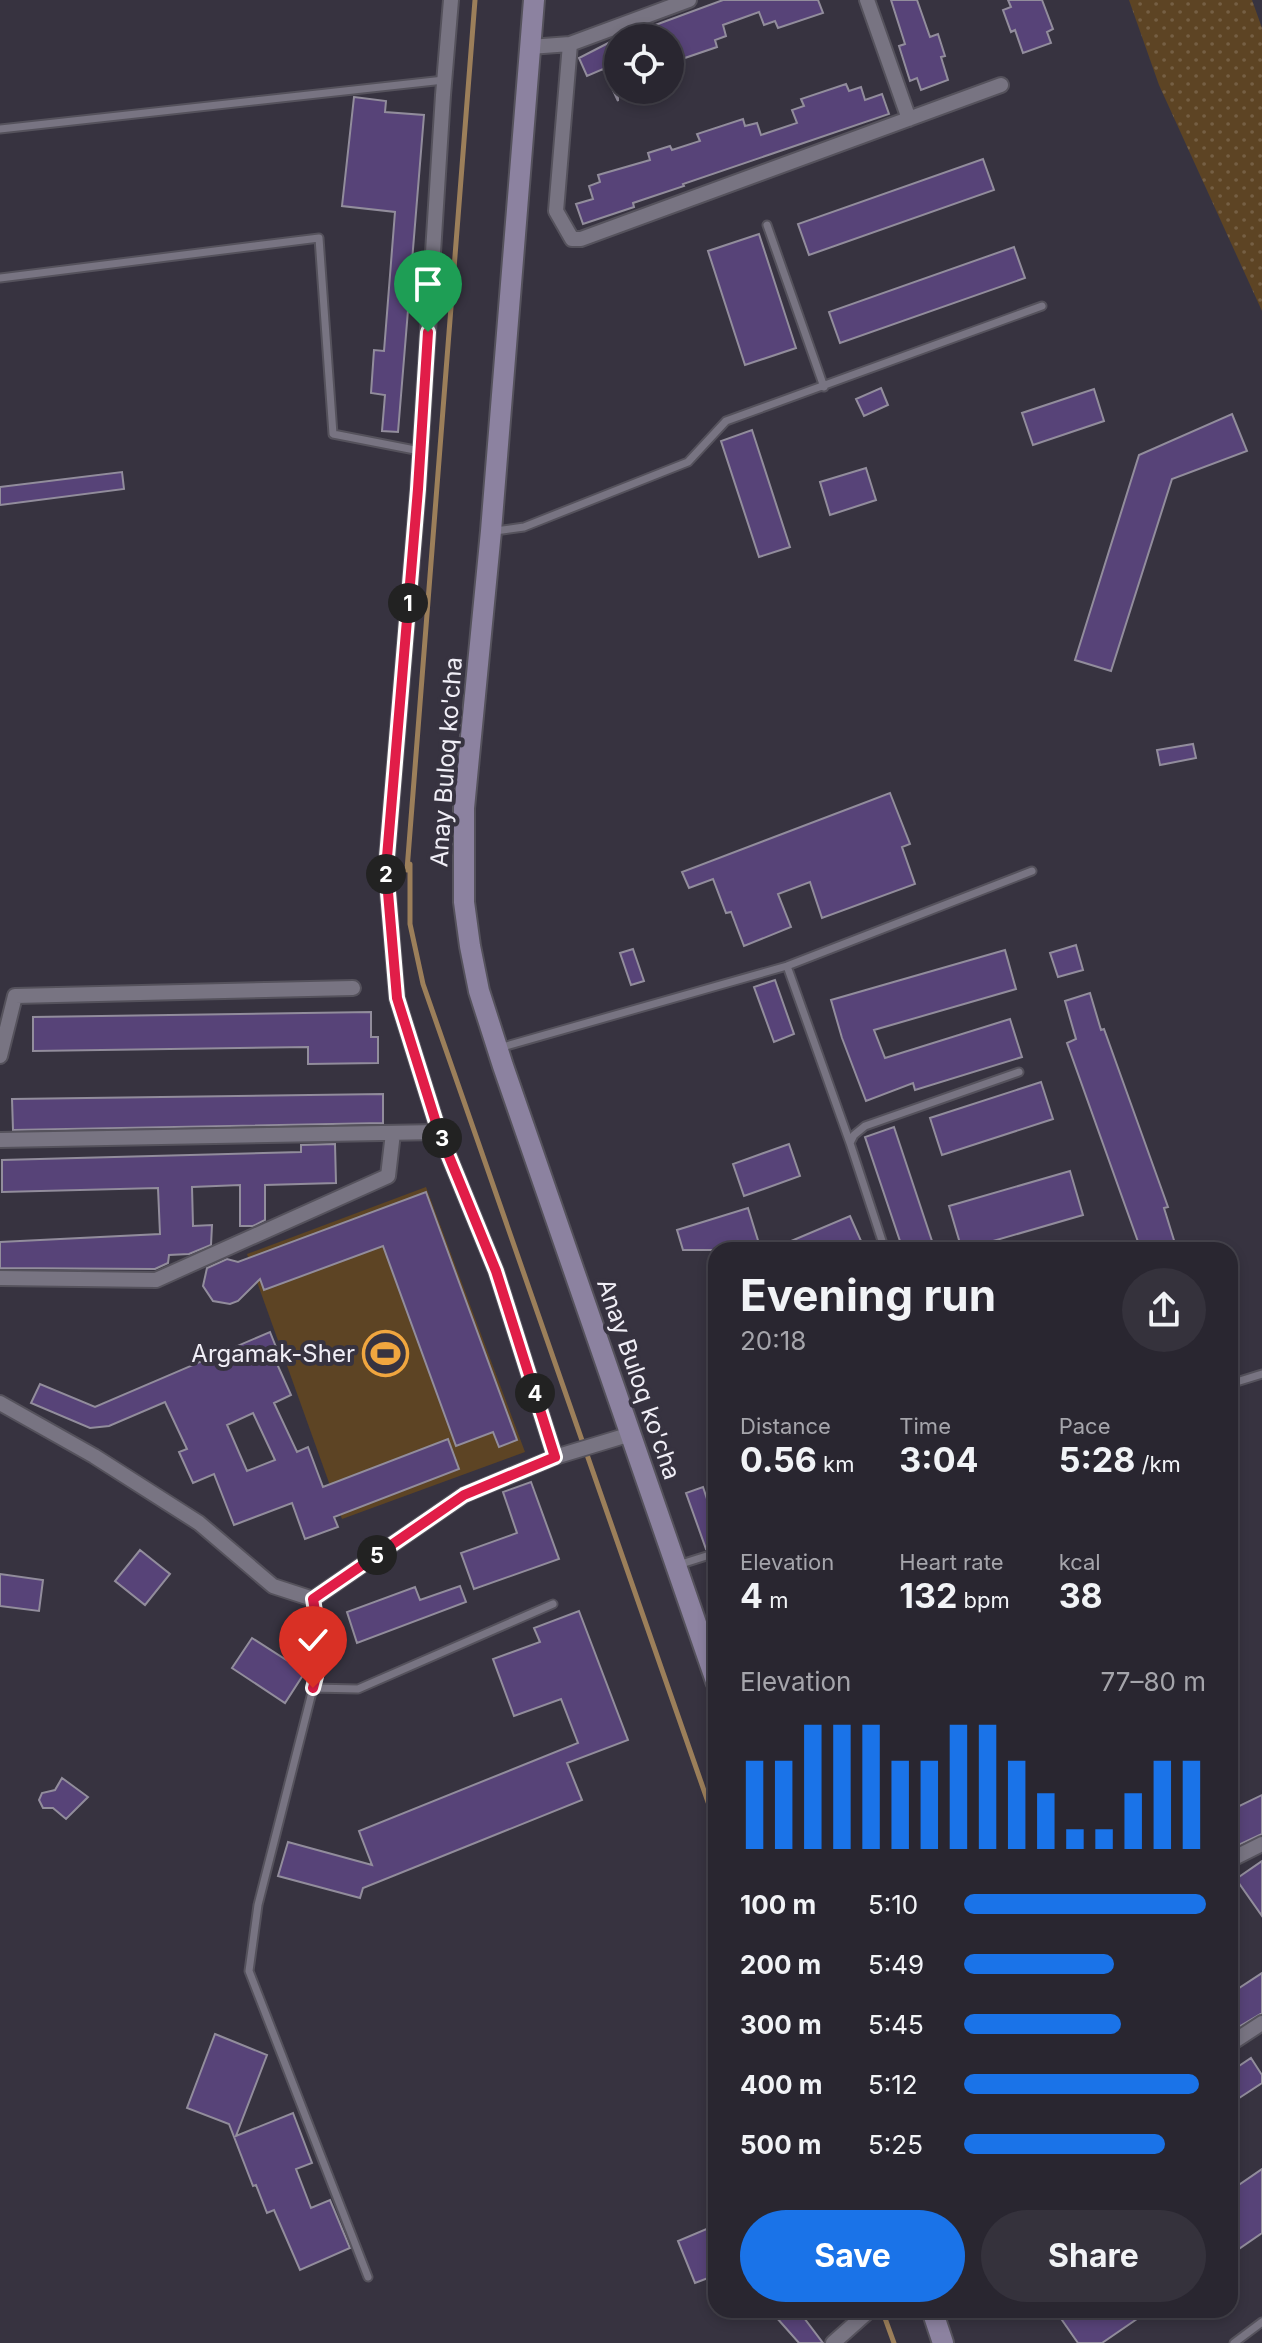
<!DOCTYPE html>
<html lang="en">
<head>
<meta charset="utf-8">
<style>
	:root { --surface:#292630; --page:#35323c; --text:#f1f3f6; --muted:#a5a5ab; --line:#45434c; --accent:#1a73e8 }
	body { margin:0; font-family:Inter,sans-serif; background:var(--page); color:var(--text); height:100vh; display:flex; flex-direction:column; font-size:30px; white-space:nowrap }
	* { box-sizing:border-box; margin:0 }
	p { font-size:26px; color:var(--muted) }
	.icon { flex:none; width:44px; height:44px; fill:none; stroke:currentColor; stroke-width:2; stroke-linecap:round; stroke-linejoin:round }
	.map { position:relative; flex:1; overflow:hidden }
	.sheet { position:absolute; left:708px; top:1242px; width:530px; height:1076px; display:flex; flex-direction:column; background:var(--surface); border-radius:24px; box-shadow:0 4px 12px #0003,0 0 0 2px var(--line) }
	.sheet>* { flex:none }
	.fabs { position:absolute; left:604px; top:24px; display:grid; gap:16px }
	.fabs a { display:grid; place-items:center; width:80px; height:80px; border-radius:50%; background:var(--surface); box-shadow:0 4px 12px #0003,0 0 0 2px var(--line); font-size:40px }
	.pin { position:absolute; display:grid; place-items:center; width:68px; height:68px; color:#fff; margin:-82px -34px; border-radius:50% 50% 50% 0; rotate:-45deg; box-shadow:0 0 8px #0007 }
	.pin .icon { rotate:45deg }
	.km { position:absolute; width:40px; height:40px; margin:-20px; border-radius:50%; background:#222; color:#fff; font-size:22px; line-height:40px; text-align:center }
	.round { display:grid; place-items:center; flex:none; width:84px; height:84px; border-radius:42px; background:var(--page) }
	.headline { display:flex; align-items:center; justify-content:space-between; height:136px; padding:0 32px }
	h1 { font-size:44px; font-weight:700; line-height:60px }
	.metrics { display:grid; grid-template-columns:repeat(3,1fr); gap:12px; height:136px; padding:8px 32px }
	.metrics div { display:grid; align-content:center }
	.metrics b { font-size:34px; font-weight:700 }
	.metrics small { font-size:22px; font-weight:400 }
	.metrics p { font-size:22px }
	.chart { height:224px; padding:16px 32px }
	.chart p { display:flex; justify-content:space-between }
	.chart svg { width:100%; height:144px; margin-top:8px; stroke:var(--accent); stroke-width:6 }
	.cta { display:flex; gap:16px; margin-top:auto; padding:16px 32px }
	.cta a { flex:1; height:92px; border-radius:48px; background:var(--accent); color:#fff; font-size:32px; font-weight:700; line-height:92px; text-align:center }
	.cta a+a { background:var(--page); color:var(--text) }
	ul { padding:0 32px; list-style:none; font-size:26px }
	li { display:grid; grid-template-columns:128px 96px 1fr; align-items:center; height:60px }
	li i { height:20px; border-radius:10px; background:var(--accent) }
	.map>svg:first-child { display:block }
</style>
</head>
<body>
<div class="map">
<svg width="1262" height="2343" viewBox="0 0 1262 2343">
	<defs>
		<pattern id="grass-dots" width="8" height="8" patternUnits="userSpaceOnUse" patternTransform="scale(2)"><rect width="8" height="8" fill="#5d4424"/><path d="M2 2h.1M6 6h.1" fill="none" stroke="#755f44" stroke-width="1.8" stroke-linecap="round"/></pattern>
	</defs>
	<rect width="100%" height="100%" fill="#373340"/>
	<!-- grass -->
	<path fill="url(#grass-dots)" d="M1129,0H1252L1262,28V311L1159,85Z"/>
	<!-- pitch -->
	<path fill="#5d4424" d="M426,1187L525,1452L342,1519L247,1254Z"/>
	<g fill="none" stroke-linecap="round" stroke-linejoin="round">
		<!-- stream -->
		<path stroke="#9c7f5a" stroke-width="5" d="M475,0L407,870L410,864V924L423,984L716,1825
			M882,2310L894,2343"/>
	</g>
	<!-- building -->
	<path fill="#574378" stroke="#928d9c" stroke-width="2" fill-rule="evenodd" d="M723,0H818L823,13L778,28L775,21L764,25L759,12L723,25L726,36L715,40L717,47L670,63V38H620Z
		M891,0H917L930,37L938,34L945,56L941,57L948,80L921,90L917,78L910,81L899,46L905,44Z
		M1008,0H1042L1053,29L1047,32L1051,43L1023,53L1015,30L1011,32L1003,10L1011,7Z
		M618,38V101L603,69L587,76L579,58Z
		M846,84L849,91L861,87L865,100L882,94L889,114L683,184L684,186L633,203L634,207L583,224L576,204L593,199L589,186L600,182L598,175L650,160L648,153L670,146L672,150L700,141L697,134L743,119L745,126L757,123L761,135L797,123L792,110L804,106L801,99Z
		M354,97L386,101L385,112L424,115L398,432L382,431L385,395L371,393L374,350L384,351L395,212L342,206Z
		M983,159L994,190L809,255L798,224Z
		M759,234L796,348L745,365L708,251Z
		M1014,247L1025,278L840,343L829,312Z
		M881,388L888,405L864,416L856,399Z
		M1094,389L1104,421L1033,445L1022,413Z
		M1232,414L1247,451L1172,479L1111,671L1075,660L1139,455Z
		M752,430L790,547L759,557L721,441Z
		M866,468L876,500L830,515L820,482Z
		M122,472L124,489L0,505V487Z
		M1193,744L1196,758L1160,765L1157,750Z
		M890,793L910,844L902,847L915,884L822,918L810,882L778,894L791,927L744,946L731,912L726,913L713,879L689,888L682,872Z
		M1076,945L1083,970L1058,977L1050,953Z
		M633,949L644,981L631,985L620,953Z
		M1005,950L1016,989L874,1030L885,1058L1010,1019L1022,1057L915,1090L913,1083L866,1101L842,1038L831,1000Z
		M775,980L794,1034L774,1042L754,987Z
		M1090,993L1101,1030L1104,1029L1168,1207L1164,1208L1177,1250H1141L1067,1043L1076,1039L1065,1001Z
		M371,1012V1037H378V1063L308,1064V1047L33,1051V1017Z
		M1041,1082L1053,1119L942,1155L930,1118Z
		M383,1094V1123L13,1130L12,1099Z
		M894,1127L935,1250H903L865,1137Z
		M335,1144L336,1183L265,1185V1220L253,1226H240V1185L192,1187L193,1226L212,1225L211,1245L189,1254L169,1255L168,1263L155,1269L0,1268V1242L160,1234L158,1188L2,1192V1160L301,1152V1145Z
		M789,1144L800,1176L744,1196L733,1164Z
		M1070,1171L1083,1215L962,1250L949,1206Z
		M426,1192L517,1440L499,1447L493,1432L456,1446L383,1246L264,1290L260,1279L238,1301L230,1304L213,1301L203,1286L207,1268L227,1259L238,1262Z
		M748,1208L761,1250H683L677,1230Z
		M850,1216L865,1250H770Z
		M270,1332L278,1352L273,1355L291,1395L274,1403L297,1452L308,1447L323,1487L448,1439L459,1469L334,1517L338,1527L305,1539L292,1503L234,1525L214,1474L193,1483L179,1452L187,1449L165,1402L109,1426L90,1428L31,1403L40,1384L95,1407ZM253,1413L275,1460L247,1471L227,1425Z
		M531,1482L559,1559L474,1589L461,1553L517,1533L503,1492Z
		M703,1487L716,1526V1547L706,1549L686,1493Z
		M140,1550L170,1574L145,1605L115,1581Z
		M0,1574L43,1580L39,1611L0,1606Z
		M460,1586L466,1602L357,1643L347,1612L415,1587L420,1600Z
		M579,1611L628,1740L567,1763L582,1800L363,1888L360,1898L278,1876L288,1842L372,1865L359,1831L578,1743L561,1699L514,1716L493,1659L540,1642L534,1628Z
		M252,1638L305,1672L285,1703L232,1668Z
		M62,1778L88,1797L66,1819L53,1808H43L39,1800L42,1793L55,1790Z
		M1262,1795V1834L1230,1849V1817L1236,1815L1233,1809Z
		M1262,1861V1916L1236,1879Z
		M1262,1973V2013L1230,2032V1994Z
		M215,2034L267,2055L236,2136L293,2113L312,2163L296,2169L311,2208L330,2200L350,2248L300,2270L274,2210L267,2213L256,2185L253,2186L229,2124L187,2108Z
		M1251,2058L1262,2075V2083L1230,2104V2072Z
		M1262,2169V2233L1230,2255V2191Z
		M716,2225V2275L695,2283L678,2241Z
		M784,2310H798L823,2343H799L776,2317Z
		M1055,2310H1150L1102,2343H1078Z"/>
	<g fill="none" stroke-linecap="round" stroke-linejoin="round">
		<defs>
			<path id="service" d="M0,129L444,80
				M767,225L824,387
				M0,278L319,238L333,434L420,451
				M495,531L524,527L688,462L726,421L1042,306
				M787,966L850,1143
				M499,1048L787,966L1032,871
				M885,1250L850,1143L854,1135L865,1126L1019,1072
				M1230,1384L1262,1374
				M678,1565L716,1553
				M313,1599L322,1653L258,1905L249,1971L368,2277
				M313,1688L358,1689L553,1604
				M1234,2343L1262,2322"/>
			<path id="minor" d="M451,0L443,95L418,489L386,869L397,998L439,1132L496,1271L555,1457
				M867,0L909,119
				M570,44L556,211L572,239H581L1001,85
				M530,47L570,44L689,0
				M0,1056L15,996L353,988
				M0,1140L439,1132
				M0,1278L156,1280L388,1176L393,1133
				M0,1403L94,1456L199,1523L273,1586L313,1599L464,1495L555,1457L631,1434
				M1230,1860L1262,1844
				M1230,2044L1262,2023
				M833,2343L870,2310"/>
			<path id="secondary" d="M534,0L491,531L464,808V902L470,946L479,991L503,1066L716,1681
				M932,2310L943,2343"/>
		</defs>
		<!-- service casing -->
		<use href="#service" stroke="#55525c" stroke-width="11"/>
		<!-- minor casing -->
		<use href="#minor" stroke="#55525c" stroke-width="18"/>
		<!-- secondary casing -->
		<use href="#secondary" stroke="#55525c" stroke-width="24"/>
		<!-- service -->
		<use href="#service" stroke="#787482" stroke-width="7"/>
		<!-- minor -->
		<use href="#minor" stroke="#787482" stroke-width="14"/>
		<!-- secondary -->
		<use href="#secondary" stroke="#8c82a0" stroke-width="20"/>
	</g>
	<g fill="none" stroke-linecap="round" stroke-linejoin="round">
		<defs>
			<path id="route" d="M313,1688L322,1653L313,1599L464,1495L555,1457L496,1271L439,1132L397,998L386,869L418,489L428,332"/>
		</defs>
		<!-- route casing -->
		<use href="#route" stroke="#fff" stroke-width="16"/>
		<!-- route -->
		<use href="#route" stroke="#e11d48" stroke-width="10"/>
	</g>
	<!-- icons -->
	<defs>
		<symbol id="stadium-ring" viewBox="-11 -11 22 22"><circle r="9.5" fill="#373340" stroke="#f0a63f" stroke-width="1.5"/><path d="M0-5a6.5 5 0 1 0 0 10a6.5 5 0 1 0 0-10ZM-3.5-1.8h7v3.6h-7Z" fill="#f0a63f"/></symbol>
	</defs>
	<g fill-rule="evenodd">
		<use href="#stadium-ring" x="360" y="1328" width="51" height="51"/>
	</g>
	<g text-anchor="middle" dominant-baseline="central" stroke-width="8" stroke-linejoin="round" paint-order="stroke">
		<!-- street labels -->
		<g font-size="24" fill="#f0eef6" stroke="#373340">
			<text transform="translate(446 762) rotate(-86)">Anay Buloq ko'cha</text>
			<text transform="translate(639 1379) rotate(71)">Anay Buloq ko'cha</text>
		</g>
		<!-- poi labels -->
		<g font-size="24" fill="#f0eef6" stroke="#373340" text-anchor="end">
			<text x="355" y="1353">Argamak-Sher</text>
		</g>
	</g>
</svg>
<div class="fabs">
<a><svg class="icon" aria-label="locate" viewBox="0 0 24 24"><circle cx="12" cy="12" r="6"/><path d="M12 2v4M12 18v4M2 12h4M18 12h4"/></svg></a>
</div>
<div class="pin" style="left:428px;top:332px;background:#1e9e55"><svg class="icon" aria-label="arrive" viewBox="0 0 24 24"><path d="M6 21V4h12l-3 4 3 4H6"/></svg></div>
<div class="pin" style="left:313px;top:1688px;background:#d93025"><svg class="icon" aria-label="check" viewBox="0 0 24 24"><path d="M5 12l5 5 9-10"/></svg></div>
<b class="km" style="left:408px;top:603px">1</b>
<b class="km" style="left:386px;top:874px">2</b>
<b class="km" style="left:442px;top:1138px">3</b>
<b class="km" style="left:535px;top:1393px">4</b>
<b class="km" style="left:377px;top:1555px">5</b>
<section class="sheet">
<div class="headline"><div><h1>Evening run</h1><p>20:18</p></div><a class="round"><svg class="icon" aria-label="share" viewBox="0 0 24 24"><path d="M12 15V3M7 8l5-5 5 5M5 13v7h14v-7"/></svg></a></div>
<div class="metrics">
<div><p>Distance</p><b>0.56<small> km</small></b></div>
<div><p>Time</p><b>3:04</b></div>
<div><p>Pace</p><b>5:28<small> /km</small></b></div>
</div>
<div class="metrics">
<div><p>Elevation</p><b>4<small> m</small></b></div>
<div><p>Heart rate</p><b>132<small> bpm</small></b></div>
<div><p>kcal</p><b>38</b></div>
</div>
<div class="chart"><p><span>Elevation</span>77–80 m</p>
<svg viewBox="0 0 160 44" preserveAspectRatio="none"><path d="M5 44V17M15 44V17M25 44V6M35 44V6M45 44V6M55 44V17M65 44V17M75 44V6M85 44V6M95 44V17M105 44V27M115 44V38M125 44V38M135 44V27M145 44V17M155 44V17"/></svg>
</div>
<ul>
<li><b>100 m</b>5:10<i style="width:100%"></i></li>
<li><b>200 m</b>5:49<i style="width:62%"></i></li>
<li><b>300 m</b>5:45<i style="width:65%"></i></li>
<li><b>400 m</b>5:12<i style="width:97%"></i></li>
<li><b>500 m</b>5:25<i style="width:83%"></i></li>
</ul>
<div class="cta"><a>Save</a><a>Share</a></div>
</section>
</div>
</body>
</html>
